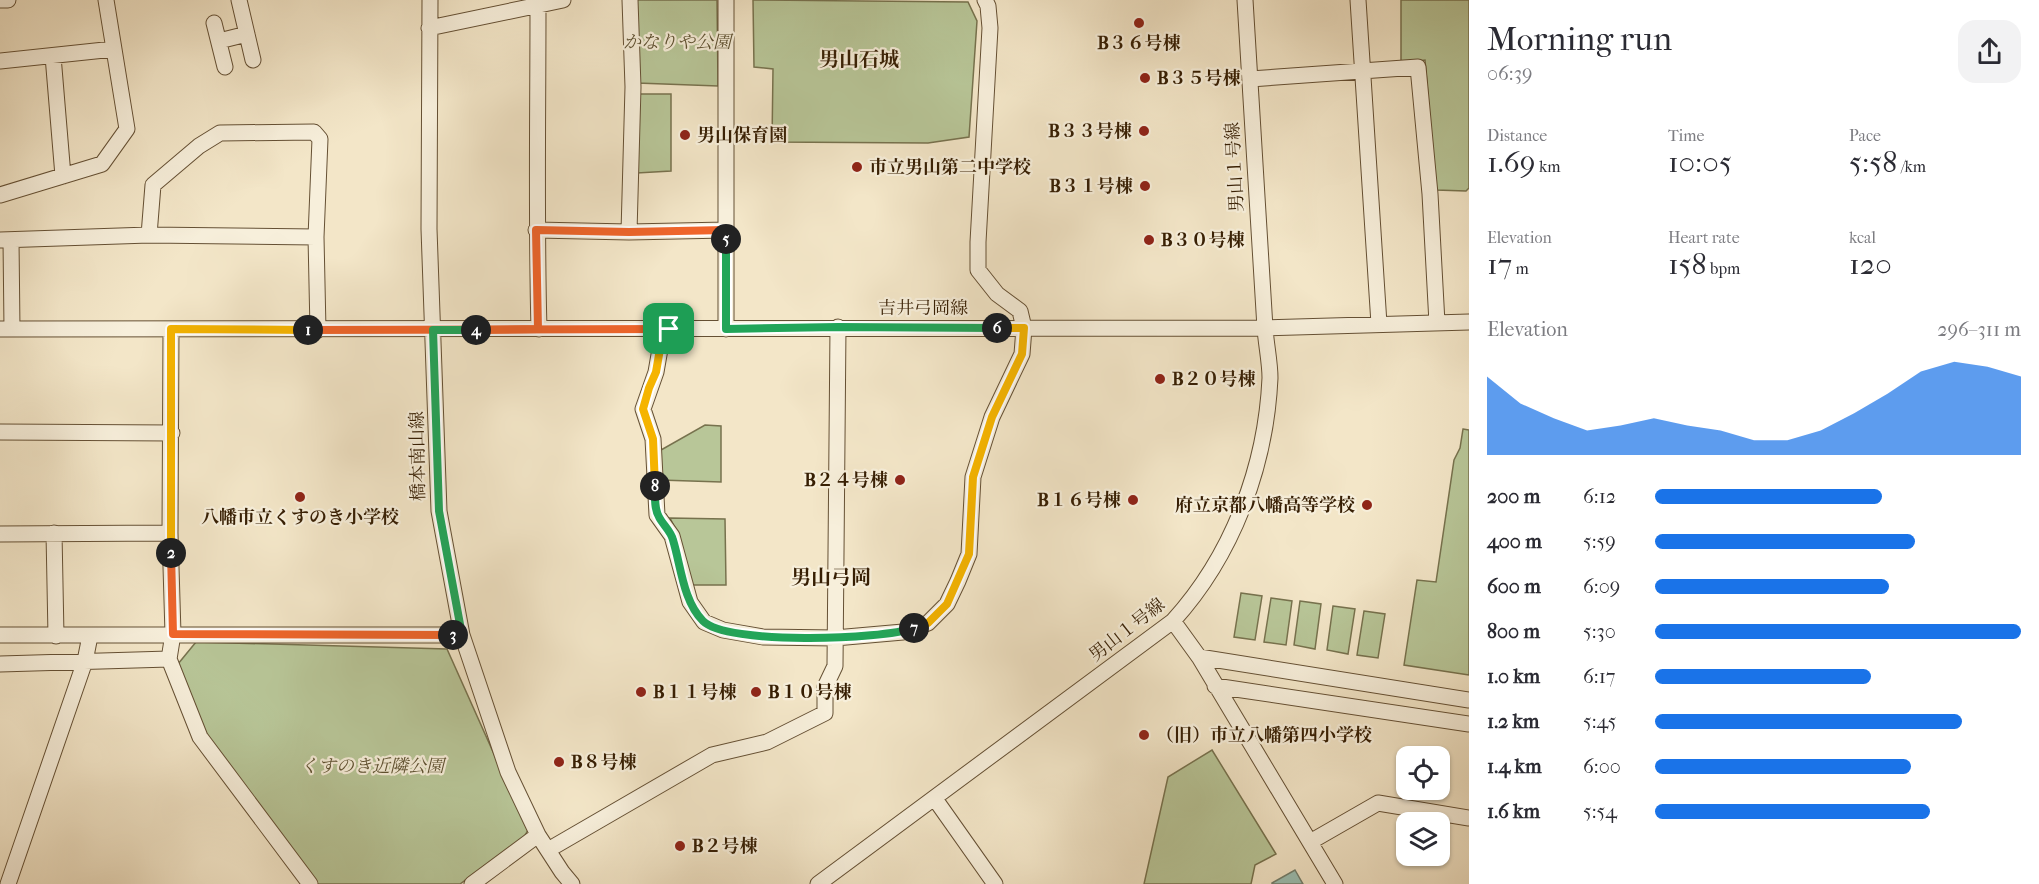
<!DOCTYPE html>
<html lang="en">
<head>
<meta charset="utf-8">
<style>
	:root { --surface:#fff; --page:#f2f2f3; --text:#2b2b33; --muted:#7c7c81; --accent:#1a73e8 }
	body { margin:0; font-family:"IM FELL French Canon","Noto Serif JP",serif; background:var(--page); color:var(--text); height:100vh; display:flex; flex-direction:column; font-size:22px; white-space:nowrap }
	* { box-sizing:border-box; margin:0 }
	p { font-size:20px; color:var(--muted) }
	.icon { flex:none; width:33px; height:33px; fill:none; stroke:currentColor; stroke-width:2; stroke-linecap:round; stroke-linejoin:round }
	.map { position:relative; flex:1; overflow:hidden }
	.drawer { display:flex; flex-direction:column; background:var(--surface); width:570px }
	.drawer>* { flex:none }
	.controls { position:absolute; left:1396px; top:746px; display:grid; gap:12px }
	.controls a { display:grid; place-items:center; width:54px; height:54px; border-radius:12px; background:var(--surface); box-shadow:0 2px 4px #0004; font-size:30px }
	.pin { position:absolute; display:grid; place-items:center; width:51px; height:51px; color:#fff; margin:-26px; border-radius:12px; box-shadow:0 3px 9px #0006 }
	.km { position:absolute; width:30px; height:30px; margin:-15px; border-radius:50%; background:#222; color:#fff; font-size:16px; line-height:30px; text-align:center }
	.round { display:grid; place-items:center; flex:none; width:63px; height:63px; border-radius:18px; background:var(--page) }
	.headline { display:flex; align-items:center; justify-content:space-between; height:102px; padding:0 18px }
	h1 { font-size:33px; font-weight:600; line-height:45px }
	.metrics { display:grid; grid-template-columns:repeat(3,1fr); gap:9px; height:102px; padding:6px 18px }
	.metrics div { display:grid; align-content:center }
	.metrics b { font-size:30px; font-weight:600 }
	.metrics small { font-size:16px; font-weight:400 }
	.metrics p { font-size:16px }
	.chart { height:168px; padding:12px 18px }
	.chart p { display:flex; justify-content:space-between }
	.chart svg { width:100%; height:108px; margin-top:6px; fill:var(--accent); opacity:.7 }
	ul { padding:0 18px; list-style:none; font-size:20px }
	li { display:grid; grid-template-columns:96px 72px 1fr; align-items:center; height:45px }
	li i { height:15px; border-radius:8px; background:var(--accent) }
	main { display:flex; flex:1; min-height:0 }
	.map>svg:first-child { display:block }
</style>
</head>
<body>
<main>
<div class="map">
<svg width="1469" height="884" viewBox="0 0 1469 884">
	<rect width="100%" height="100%" fill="#f3e6c8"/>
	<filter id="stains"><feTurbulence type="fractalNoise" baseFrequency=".00333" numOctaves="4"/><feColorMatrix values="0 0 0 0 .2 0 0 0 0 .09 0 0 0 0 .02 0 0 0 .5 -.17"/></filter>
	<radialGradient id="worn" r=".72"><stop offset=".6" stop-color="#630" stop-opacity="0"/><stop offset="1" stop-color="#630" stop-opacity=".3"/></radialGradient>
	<!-- green -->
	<path fill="#b8c698" stroke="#77724e" stroke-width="1.5" d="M634,0H717L718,86L637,83Z
		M753,0L968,2L977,21L969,137L928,143L772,142L773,69L754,67Z
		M1401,0H1469V188L1466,191L1436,190L1425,60L1401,63Z
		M637,94H671V171L637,173Z
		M705,425L721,426V482L660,480L661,450Z
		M1463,429L1469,430V675L1404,665L1417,580L1436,582L1454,460L1460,448Z
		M670,518L725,519L726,585H686L680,538Z
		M1241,593L1262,596L1255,640L1234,637Z
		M1271,598L1292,601L1286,645L1264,642Z
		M1300,601L1321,604L1315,649L1294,645Z
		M1333,606L1355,609L1348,654L1327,650Z
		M1364,611L1385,614L1378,658L1357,655Z
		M196,642L447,649L528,830L524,837L460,884H314L205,734L178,664Z
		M1212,750L1276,854L1255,865L1251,884H1144L1168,777Z"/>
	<!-- water -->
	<path fill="#9bc0b4" stroke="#737f6d" stroke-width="1.5" d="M1295,870L1303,884H1272V883Z"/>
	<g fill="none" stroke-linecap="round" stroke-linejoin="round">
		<defs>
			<path id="minor" d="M0,0H8
				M239,0L253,60
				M430,0L429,229L439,511L462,635L508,772L538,835L562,872L572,884
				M726,0V329
				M1358,0L1379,324
				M538,6C538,114 536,221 539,329
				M214,23L225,67
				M429,28L563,0
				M219,41L247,34
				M53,56L63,176
				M0,61L114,49
				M1250,79L1418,67L1430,194L1437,323
				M0,195L102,164L127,129L106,0
				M536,230L629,232L726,230
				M629,232L633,87L630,0
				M149,235L316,237
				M0,240L149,235L153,185L199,146L220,133L314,132L320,139L316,237L318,330
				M11,240L12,329
				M0,329L1265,328L1469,322
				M171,329L170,533L173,634L169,659L200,737L310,884
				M669,329L660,349L656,372L643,409L653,439L657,515L672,536L690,602L704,622L723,630L763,637L835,638L903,632L928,623L947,604L958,581L969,554L973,477L992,417L1022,354L1024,328L1020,311L997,294L978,270V242L990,28L988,6L985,0
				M0,432L172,433
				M54,533L56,636
				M0,534L170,533
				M1173,621L1199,657L1335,884
				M0,635H462
				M1199,657L1469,700
				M0,664L169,659
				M1215,686L1469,724
				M935,799L995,884
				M1310,842L1378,803L1469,818
				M548,850L712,755L767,742L825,713V687L835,666L838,327
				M8,884L85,661L90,636
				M472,884L538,835
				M818,884L1173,621C1233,555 1266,466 1270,378C1270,362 1266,344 1265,328L1245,0"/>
		</defs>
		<!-- minor casing -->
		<use href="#minor" stroke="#655034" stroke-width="17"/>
		<!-- minor -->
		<use href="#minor" stroke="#f7efdb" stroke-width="15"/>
	</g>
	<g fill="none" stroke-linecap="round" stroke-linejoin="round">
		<defs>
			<path id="split-1" d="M308,330L669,329"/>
			<path id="split-2" d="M171,553V329L308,330"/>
			<path id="split-3" d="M171,553L173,634L453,635"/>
			<path id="split-4" d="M453,635H462L439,511L433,330H476"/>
			<path id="split-5" d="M476,330L538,329L536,230L629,232L726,230V239"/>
			<path id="split-6" d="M726,239V329L838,327L997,328"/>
			<path id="split-7" d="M914,628L928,623L947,604L969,554L973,477L992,417L1022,354L1024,328H997"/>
			<path id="split-8" d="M655,486C655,495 654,509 659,517C663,525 671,531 673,540C681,566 683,601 703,621C727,645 881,640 914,628"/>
			<path id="split-9" d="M655,486L653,439L643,409L649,388L656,372L660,349L669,329"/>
		</defs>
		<!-- split-1 casing -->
		<use href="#split-1" stroke="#fff" stroke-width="12"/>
		<!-- split-2 casing -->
		<use href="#split-2" stroke="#fff" stroke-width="12"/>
		<!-- split-3 casing -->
		<use href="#split-3" stroke="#fff" stroke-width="12"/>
		<!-- split-4 casing -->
		<use href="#split-4" stroke="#fff" stroke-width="12"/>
		<!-- split-5 casing -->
		<use href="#split-5" stroke="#fff" stroke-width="12"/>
		<!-- split-6 casing -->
		<use href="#split-6" stroke="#fff" stroke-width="12"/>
		<!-- split-7 casing -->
		<use href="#split-7" stroke="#fff" stroke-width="12"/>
		<!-- split-8 casing -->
		<use href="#split-8" stroke="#fff" stroke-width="12"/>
		<!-- split-9 casing -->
		<use href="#split-9" stroke="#fff" stroke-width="12"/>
		<!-- split-1 -->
		<use href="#split-1" stroke="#f0652b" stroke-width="8"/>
		<!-- split-2 -->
		<use href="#split-2" stroke="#f5b400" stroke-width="8"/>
		<!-- split-3 -->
		<use href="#split-3" stroke="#f0652b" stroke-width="8"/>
		<!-- split-4 -->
		<use href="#split-4" stroke="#22a559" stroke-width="8"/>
		<!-- split-5 -->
		<use href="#split-5" stroke="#f0652b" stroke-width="8"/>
		<!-- split-6 -->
		<use href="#split-6" stroke="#22a559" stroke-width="8"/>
		<!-- split-7 -->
		<use href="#split-7" stroke="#f5b400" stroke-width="8"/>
		<!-- split-8 -->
		<use href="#split-8" stroke="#22a559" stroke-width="8"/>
		<!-- split-9 -->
		<use href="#split-9" stroke="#f5b400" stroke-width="8"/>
	</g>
	<!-- markers -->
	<g fill="#8f2418" stroke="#f7efdb" stroke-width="2">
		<circle cx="1139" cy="23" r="6"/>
		<circle cx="1145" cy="78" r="6"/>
		<circle cx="1144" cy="131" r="6"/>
		<circle cx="685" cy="135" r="6"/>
		<circle cx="857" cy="167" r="6"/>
		<circle cx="1145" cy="186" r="6"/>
		<circle cx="1149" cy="240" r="6"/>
		<circle cx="1160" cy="379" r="6"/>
		<circle cx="900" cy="480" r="6"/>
		<circle cx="300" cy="497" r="6"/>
		<circle cx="1133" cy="500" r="6"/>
		<circle cx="1367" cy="505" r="6"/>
		<circle cx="641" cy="692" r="6"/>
		<circle cx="756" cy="692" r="6"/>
		<circle cx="1144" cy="735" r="6"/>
		<circle cx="559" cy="762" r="6"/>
		<circle cx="680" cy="846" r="6"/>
	</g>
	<g text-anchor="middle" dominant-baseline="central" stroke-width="4.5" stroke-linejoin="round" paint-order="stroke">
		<!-- park labels -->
		<g font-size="18" font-style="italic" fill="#5d5030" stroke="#f7efdb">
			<text x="677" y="42">かなりや公園</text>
			<text x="372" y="766">くすのき近隣公園</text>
		</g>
		<!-- poi labels -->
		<g font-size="18" font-weight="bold" fill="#361e03" stroke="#f7efdb" text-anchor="start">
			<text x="1139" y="43" text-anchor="middle">B３６号棟</text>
			<text x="1157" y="78">B３５号棟</text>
			<text x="1132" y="131" text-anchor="end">B３３号棟</text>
			<text x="697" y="135">男山保育園</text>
			<text x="869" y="167">市立男山第二中学校</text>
			<text x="1133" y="186" text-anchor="end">B３１号棟</text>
			<text x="1161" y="240">B３０号棟</text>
			<text x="1172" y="379">B２０号棟</text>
			<text x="888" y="480" text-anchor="end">B２４号棟</text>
			<text x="1121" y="500" text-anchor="end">B１６号棟</text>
			<text x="1355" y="505" text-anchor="end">府立京都八幡高等学校</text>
			<text x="300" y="517" text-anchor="middle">八幡市立くすのき小学校</text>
			<text x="653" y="692">B１１号棟</text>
			<text x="768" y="692">B１０号棟</text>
			<text x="1156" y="735">（旧）市立八幡第四小学校</text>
			<text x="571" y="762">B８号棟</text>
			<text x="692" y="846">B２号棟</text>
		</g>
		<!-- street labels -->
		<g font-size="18" fill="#361e03" stroke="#f7efdb">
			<text transform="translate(1235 167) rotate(-93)">男山１号線</text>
			<text x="923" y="308">吉井弓岡線</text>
			<text transform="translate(418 456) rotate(-91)">橋本南山線</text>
			<text transform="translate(1127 630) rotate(-38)">男山１号線</text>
		</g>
		<!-- neighbourhood labels -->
		<g font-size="20" font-weight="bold" fill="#361e03" stroke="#f7efdb">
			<text x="859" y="59">男山石城</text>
			<text x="831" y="577">男山弓岡</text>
		</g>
	</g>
	<rect width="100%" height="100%" filter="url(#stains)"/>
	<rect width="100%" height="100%" fill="url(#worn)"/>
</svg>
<div class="controls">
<a><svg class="icon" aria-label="locate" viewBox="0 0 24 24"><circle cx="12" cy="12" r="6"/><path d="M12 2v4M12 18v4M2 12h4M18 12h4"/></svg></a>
<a><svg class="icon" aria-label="layers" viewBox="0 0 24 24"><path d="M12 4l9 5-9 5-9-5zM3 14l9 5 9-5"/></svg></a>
</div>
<div class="pin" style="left:669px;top:329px;background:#1e9e55"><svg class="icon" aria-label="arrive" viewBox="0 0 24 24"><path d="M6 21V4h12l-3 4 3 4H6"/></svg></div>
<b class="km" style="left:308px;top:330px">1</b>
<b class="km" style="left:171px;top:553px">2</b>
<b class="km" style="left:453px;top:635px">3</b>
<b class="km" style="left:476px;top:330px">4</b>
<b class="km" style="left:726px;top:239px">5</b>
<b class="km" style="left:997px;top:328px">6</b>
<b class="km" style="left:914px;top:628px">7</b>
<b class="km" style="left:655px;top:486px">8</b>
</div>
<section class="drawer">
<div class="headline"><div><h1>Morning run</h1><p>06:39</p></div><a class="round"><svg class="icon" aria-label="share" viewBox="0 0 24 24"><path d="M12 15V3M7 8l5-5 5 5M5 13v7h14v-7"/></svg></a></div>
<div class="metrics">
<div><p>Distance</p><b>1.69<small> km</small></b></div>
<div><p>Time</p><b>10:05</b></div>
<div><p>Pace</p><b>5:58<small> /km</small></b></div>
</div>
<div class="metrics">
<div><p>Elevation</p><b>17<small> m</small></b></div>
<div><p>Heart rate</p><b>158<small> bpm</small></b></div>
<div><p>kcal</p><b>120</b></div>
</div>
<div class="chart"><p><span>Elevation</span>296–311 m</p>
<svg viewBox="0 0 160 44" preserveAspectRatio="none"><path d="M0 44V12L10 23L20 29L30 34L40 32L50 29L60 32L70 34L80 38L90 38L100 34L110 27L120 19L130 10L140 6L150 8L160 12V44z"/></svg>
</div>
<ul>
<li><b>200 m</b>6:12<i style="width:62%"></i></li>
<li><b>400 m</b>5:59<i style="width:71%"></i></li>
<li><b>600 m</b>6:09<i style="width:64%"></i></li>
<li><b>800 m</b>5:30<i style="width:100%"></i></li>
<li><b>1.0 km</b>6:17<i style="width:59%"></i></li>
<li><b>1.2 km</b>5:45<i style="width:84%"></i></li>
<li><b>1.4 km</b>6:00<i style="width:70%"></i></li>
<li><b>1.6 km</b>5:54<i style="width:75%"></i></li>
</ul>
</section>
</main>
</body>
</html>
